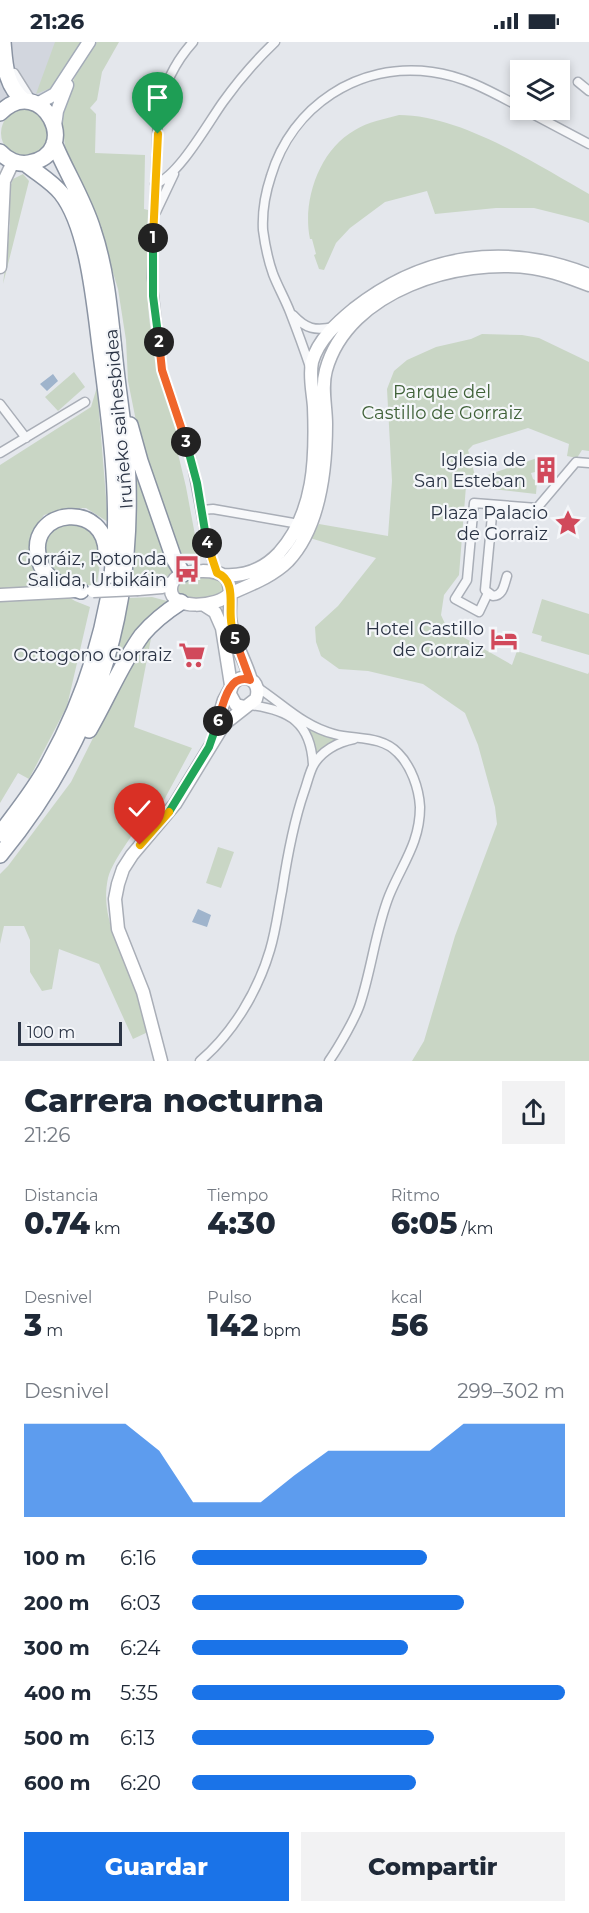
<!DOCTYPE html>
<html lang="es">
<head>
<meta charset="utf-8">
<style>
	:root { --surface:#fff; --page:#f2f2f3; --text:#1f2937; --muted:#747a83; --accent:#1a73e8 }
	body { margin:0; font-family:Montserrat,sans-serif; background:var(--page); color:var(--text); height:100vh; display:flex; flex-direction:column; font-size:22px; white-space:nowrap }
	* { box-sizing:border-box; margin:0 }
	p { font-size:20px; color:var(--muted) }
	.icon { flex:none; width:33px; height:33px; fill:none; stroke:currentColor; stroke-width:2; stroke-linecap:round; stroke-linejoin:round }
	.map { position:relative; height:1019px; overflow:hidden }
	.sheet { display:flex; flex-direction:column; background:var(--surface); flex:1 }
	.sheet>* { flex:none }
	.controls { position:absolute; left:510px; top:18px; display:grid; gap:12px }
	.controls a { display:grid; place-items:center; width:60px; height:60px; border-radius:0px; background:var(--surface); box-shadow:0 3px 9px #0003; font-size:30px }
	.scale { position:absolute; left:18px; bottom:15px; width:104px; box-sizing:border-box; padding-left:6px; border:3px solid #2b3445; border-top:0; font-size:16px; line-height:21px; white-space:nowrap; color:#2b3445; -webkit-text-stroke:4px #f4f6f9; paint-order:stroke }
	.pin { position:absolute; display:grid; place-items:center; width:51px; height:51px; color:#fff; margin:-62px -26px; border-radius:50% 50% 50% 0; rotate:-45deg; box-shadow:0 0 6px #0007 }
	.pin .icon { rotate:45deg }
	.km { position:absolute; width:30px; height:30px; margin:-15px; border-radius:50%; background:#222; color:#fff; font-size:16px; line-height:30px; text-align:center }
	.round { display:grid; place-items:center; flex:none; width:63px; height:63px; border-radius:0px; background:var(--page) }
	.head { display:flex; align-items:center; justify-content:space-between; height:102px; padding:0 24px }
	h1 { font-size:33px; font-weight:800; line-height:45px }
	.figures { display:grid; grid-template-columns:repeat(3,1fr); gap:9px; height:102px; padding:6px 24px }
	.figures div { display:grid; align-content:center }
	.figures b { font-size:30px; font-weight:800 }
	.figures small { font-size:16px; font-weight:400 }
	.figures p { font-size:16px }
	.chart { height:168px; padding:12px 24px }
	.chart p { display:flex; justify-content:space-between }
	.chart svg { width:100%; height:108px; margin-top:6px; fill:var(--accent); opacity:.7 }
	.button { display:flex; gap:12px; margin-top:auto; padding:12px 24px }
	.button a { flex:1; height:69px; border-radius:0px; background:var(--accent); color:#fff; font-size:24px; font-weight:800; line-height:69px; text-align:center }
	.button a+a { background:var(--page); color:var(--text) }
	ul { padding:0 24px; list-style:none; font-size:20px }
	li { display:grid; grid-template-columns:96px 72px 1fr; align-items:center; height:45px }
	li i { height:15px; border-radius:8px; background:var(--accent) }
	.status { display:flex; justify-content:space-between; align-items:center; height:42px; padding:0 30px; background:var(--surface); direction:ltr }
	.status svg { height:16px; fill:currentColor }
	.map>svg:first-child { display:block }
</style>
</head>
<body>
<div class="status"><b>21:26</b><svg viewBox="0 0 49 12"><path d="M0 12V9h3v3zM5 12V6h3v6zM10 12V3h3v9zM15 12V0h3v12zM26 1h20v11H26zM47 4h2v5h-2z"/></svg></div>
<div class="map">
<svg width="589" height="1019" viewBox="0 0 589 1019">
	<rect width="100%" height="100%" fill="#e4e7ec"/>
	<!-- built -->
	<path fill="#d2d6de" d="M0,0H86L47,53L0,66Z"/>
	<!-- green -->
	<path fill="#c9d6c5" d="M55,0H82L51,46L36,52Z
		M97,0H119L102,30L97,58L90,66L96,72L95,111L145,113L144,167L148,168C147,204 146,239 149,275C153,315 166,355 179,392L174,395L186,445L198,509L204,510C199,520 194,521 183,521L151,437L136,379L128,339L126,298L118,247L99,185L65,106L62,75L73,39L82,19Z
		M1 91a24 24 0 1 1 48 0a24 24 0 1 1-48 0Z
		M399,73C461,73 536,122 589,152V181L582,178L534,166H496L435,172L427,149L385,160L350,186L336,201L324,228L319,227L314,213L316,212L312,197H310C302,159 319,108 355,88C368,80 384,77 399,73Z
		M23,132L29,139L3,242L10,184L8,151L13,137Z
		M482,292L522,293L539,296L589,320V409L582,408L577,416L567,414L569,402L528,386L473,403L468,408L476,437L537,416L538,420L535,430L531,431L533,437L537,439L536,452L466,444L459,533L444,553L441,573L447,586L512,623L517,609L588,632L589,630V1019H412L424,999L455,894L497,782L495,765L478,703L465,671L423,642L368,629L339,627L321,614L316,600L315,585L338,564L376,516L310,496L319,482L388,494L392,439L387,347L394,329L407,318L436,305L471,297Z
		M74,330L85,345L58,369L45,355Z
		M97,345L108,480L86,466L64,467L44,473L32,491L31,518L40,538L75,559L90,565L67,664L29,737L18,731L0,761V423L91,365Z
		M134,414L173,529C162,543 146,542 130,542L136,471Z
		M59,480L90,484L102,508L97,542C71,547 64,538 44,523L42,501Z
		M196,534L217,535L224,541L225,549L222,552L203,558L182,556L176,550C177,537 185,537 196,534Z
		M152,555L167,559L169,561L102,656L114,620L128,556Z
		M542,557L589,572V613L541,599L542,594L532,591Z
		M152,591L134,685L192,706L164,758L160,756C146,774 113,816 108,836C100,873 119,904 132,937C139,954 143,973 148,990L133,997L99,922L59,907L52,947L42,949L30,930V898L24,884H4L0,902V832L8,824L71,740L126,630Z
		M302,682L342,697L316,717Z
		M218,805L234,810L221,846L206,841Z"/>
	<!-- water -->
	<path fill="#9fb4cc" d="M53,332L58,339L47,349L40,342Z
		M198,867L211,873L207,885L192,880Z"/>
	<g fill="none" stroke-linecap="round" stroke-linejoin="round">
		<defs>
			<path id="street" d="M193,0C174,21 163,45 158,72L152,236L162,328L190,412L208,507L217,531
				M14,31L31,58
				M578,40L589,49
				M525,68L589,102
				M155,142C178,135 208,81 223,60C238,39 256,18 275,0
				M156,170L174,132
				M293,273C306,287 315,289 334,285
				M310,325C304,307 297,288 290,270C285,257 278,245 273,232C268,218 265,203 263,188C262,169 265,152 271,134C292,64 358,20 432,30C464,34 492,50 520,65
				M0,362L26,396
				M0,411L85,360
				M493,463L485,548L493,554C503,554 504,543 507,534
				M202,468L213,467L299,482
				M488,551L479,570L455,557L467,538L474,461L537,466L576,420L589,421
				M257,645C283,662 303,684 334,692C355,698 381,693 398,711C411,724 419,746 420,765C420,801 402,822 389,854C376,887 372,924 361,959C357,974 338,1006 329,1019
				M250,663C290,668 311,681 313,723
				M200,1019C233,991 258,949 270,908C276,888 278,869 282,849C287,816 293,782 304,750C307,742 309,732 313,724C321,709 338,700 354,697"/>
			<path id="secondary" d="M0,225L4,139L13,120
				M222,533C245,535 263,528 279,511C315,471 316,416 314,365C313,350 309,335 312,320C318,298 337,281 354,267C424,212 506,200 589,233
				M138,547L162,545L173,540
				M0,553L76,549
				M204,563L215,570L222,586L231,643
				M251,638C245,617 232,598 230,576C229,565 233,545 226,536C218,526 186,528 177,535C174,537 171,542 171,547C170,569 219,565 229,552C249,543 272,535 288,519C320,485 326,426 326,382C326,364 321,346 326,328C348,248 459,215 533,226C553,229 571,236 589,243
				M215,688L224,658L230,647
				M161,1019L143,950L118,887L115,857L118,842L123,827L132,813L175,762L224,682L256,657C264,633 232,627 230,652L236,663L245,665"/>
			<path id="primary" d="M37,62L55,52L89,0
				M55,84L57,69L67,43"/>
			<path id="highway" d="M3,0C5,23 5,43 24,59
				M0,71C42,29 84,111 29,121C18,123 7,118 0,110
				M130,383L140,419L174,517L183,532
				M81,549C73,546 62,544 55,539C47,534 41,526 39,517C25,465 110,457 106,515
				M89,688C107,657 121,622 142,593C153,580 167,569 181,560
				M0,792C17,769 36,746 49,721C86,654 110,578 115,502C118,438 109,375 101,312C95,268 89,186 61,151C51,139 38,132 26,122
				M0,813C91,702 132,583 128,440C127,405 121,370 117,336C111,287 109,235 93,188C84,158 66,130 54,101"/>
		</defs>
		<!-- street casing -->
		<use href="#street" stroke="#a9aeb7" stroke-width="11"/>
		<!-- secondary casing -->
		<use href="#secondary" stroke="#a9aeb7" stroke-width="15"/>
		<!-- primary casing -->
		<use href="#primary" stroke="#a3abb8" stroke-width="15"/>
		<!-- highway casing -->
		<use href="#highway" stroke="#8b94a3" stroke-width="18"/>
		<!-- street -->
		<use href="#street" stroke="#f7f8fa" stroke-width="8"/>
		<!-- secondary -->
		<use href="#secondary" stroke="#fff" stroke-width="12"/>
		<!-- primary -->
		<use href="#primary" stroke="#fff" stroke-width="12"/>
		<!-- highway -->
		<use href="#highway" stroke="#fff" stroke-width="15"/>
		<defs>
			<path id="secondary-bridge" d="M93,549L138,547"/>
		</defs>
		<!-- secondary-bridge casing -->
		<use href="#secondary-bridge" stroke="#a9aeb7" stroke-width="15" stroke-linecap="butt"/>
		<!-- secondary-bridge -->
		<use href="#secondary-bridge" stroke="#fff" stroke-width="12"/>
	</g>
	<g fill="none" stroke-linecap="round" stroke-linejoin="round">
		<defs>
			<path id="split-1" d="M153,196L158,92"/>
			<path id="split-2" d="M153,196V254L159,300"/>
			<path id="split-3" d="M159,300L162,328L186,400"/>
			<path id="split-4" d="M186,400L197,441L207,501"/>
			<path id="split-5" d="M207,501L217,531C236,538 229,562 231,578C231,584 234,591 235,597"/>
			<path id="split-6" d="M218,679C223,663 228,631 250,638L235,597"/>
			<path id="split-7" d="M169,770L209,705L218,679"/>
			<path id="split-8" d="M140,803L169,770"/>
		</defs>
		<!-- split-1 casing -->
		<use href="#split-1" stroke="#fff" stroke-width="12"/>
		<!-- split-2 casing -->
		<use href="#split-2" stroke="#fff" stroke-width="12"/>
		<!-- split-3 casing -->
		<use href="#split-3" stroke="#fff" stroke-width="12"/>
		<!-- split-4 casing -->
		<use href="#split-4" stroke="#fff" stroke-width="12"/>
		<!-- split-5 casing -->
		<use href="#split-5" stroke="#fff" stroke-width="12"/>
		<!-- split-6 casing -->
		<use href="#split-6" stroke="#fff" stroke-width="12"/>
		<!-- split-7 casing -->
		<use href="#split-7" stroke="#fff" stroke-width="12"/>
		<!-- split-8 casing -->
		<use href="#split-8" stroke="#fff" stroke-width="12"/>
		<!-- split-1 -->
		<use href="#split-1" stroke="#f5b400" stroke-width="8"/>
		<!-- split-2 -->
		<use href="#split-2" stroke="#22a559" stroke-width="8"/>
		<!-- split-3 -->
		<use href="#split-3" stroke="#f0652b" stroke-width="8"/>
		<!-- split-4 -->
		<use href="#split-4" stroke="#22a559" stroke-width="8"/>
		<!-- split-5 -->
		<use href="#split-5" stroke="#f5b400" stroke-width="8"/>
		<!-- split-6 -->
		<use href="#split-6" stroke="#f0652b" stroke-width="8"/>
		<!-- split-7 -->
		<use href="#split-7" stroke="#22a559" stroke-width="8"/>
		<!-- split-8 -->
		<use href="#split-8" stroke="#f5b400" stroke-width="8"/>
	</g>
	<!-- icons -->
	<defs>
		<symbol id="building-bare" viewBox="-9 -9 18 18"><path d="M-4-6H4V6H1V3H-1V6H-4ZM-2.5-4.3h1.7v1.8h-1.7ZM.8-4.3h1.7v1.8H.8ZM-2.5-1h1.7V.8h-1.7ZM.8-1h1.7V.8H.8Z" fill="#d1495b" stroke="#f4f6f9" stroke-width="2.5" paint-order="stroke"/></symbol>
		<symbol id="sight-bare" viewBox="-9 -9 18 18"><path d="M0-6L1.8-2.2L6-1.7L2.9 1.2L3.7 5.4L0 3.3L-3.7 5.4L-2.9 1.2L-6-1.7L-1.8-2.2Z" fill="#d1495b" stroke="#f4f6f9" stroke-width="2.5" paint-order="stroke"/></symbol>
		<symbol id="bus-bare" viewBox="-9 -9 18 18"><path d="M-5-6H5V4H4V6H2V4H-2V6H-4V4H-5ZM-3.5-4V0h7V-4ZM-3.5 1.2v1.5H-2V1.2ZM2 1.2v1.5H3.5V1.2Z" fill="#d1495b" stroke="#f4f6f9" stroke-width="2.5" paint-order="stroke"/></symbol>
		<symbol id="hotel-bare" viewBox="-9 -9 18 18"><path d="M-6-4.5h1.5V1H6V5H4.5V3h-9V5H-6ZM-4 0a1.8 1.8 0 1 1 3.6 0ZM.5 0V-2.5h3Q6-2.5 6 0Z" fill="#d1495b" stroke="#f4f6f9" stroke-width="2.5" paint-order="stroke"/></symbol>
		<symbol id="supermarket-bare" viewBox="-9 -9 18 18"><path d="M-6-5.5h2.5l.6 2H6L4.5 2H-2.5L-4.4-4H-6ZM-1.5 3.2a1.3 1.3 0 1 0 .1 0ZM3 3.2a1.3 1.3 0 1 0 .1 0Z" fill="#d1495b" stroke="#f4f6f9" stroke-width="2.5" paint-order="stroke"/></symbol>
	</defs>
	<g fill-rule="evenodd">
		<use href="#building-bare" x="527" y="409" width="38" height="38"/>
		<use href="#sight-bare" x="549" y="462" width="38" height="38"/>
		<use href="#bus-bare" x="168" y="508" width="38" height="38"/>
		<use href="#hotel-bare" x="485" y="578" width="38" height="38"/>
		<use href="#supermarket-bare" x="173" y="594" width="38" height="38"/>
	</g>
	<g text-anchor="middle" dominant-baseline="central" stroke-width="4.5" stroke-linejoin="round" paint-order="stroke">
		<!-- park labels -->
		<g font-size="18" fill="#3f6138" stroke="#f4f6f9">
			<text x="442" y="350">Parque del<tspan x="442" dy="21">Castillo de Gorraiz</tspan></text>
		</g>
		<!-- street labels -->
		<g font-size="18" fill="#2b3445" stroke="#f4f6f9">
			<text transform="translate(119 377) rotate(-95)">Iruñeko saihesbidea</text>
		</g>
		<!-- poi labels -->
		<g font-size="18" fill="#2b3445" stroke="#f4f6f9" text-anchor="end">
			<text x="526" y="418">Iglesia de<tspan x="526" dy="21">San Esteban</tspan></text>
			<text x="548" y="471">Plaza Palacio<tspan x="548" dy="21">de Gorraiz</tspan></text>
			<text x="167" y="517">Gorráiz, Rotonda<tspan x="167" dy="21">Salida, Urbikáin</tspan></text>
			<text x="484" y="587">Hotel Castillo<tspan x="484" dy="21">de Gorraiz</tspan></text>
			<text x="172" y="613">Octogono Gorraiz</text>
		</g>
	</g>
</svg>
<div class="controls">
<a><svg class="icon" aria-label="layers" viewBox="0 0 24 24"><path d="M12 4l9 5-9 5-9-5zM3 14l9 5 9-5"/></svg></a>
</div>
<div class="scale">100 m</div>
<div class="pin" style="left:158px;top:92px;background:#1e9e55"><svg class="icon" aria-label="arrive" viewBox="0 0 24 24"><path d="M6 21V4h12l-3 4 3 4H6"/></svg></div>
<div class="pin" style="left:140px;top:803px;background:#d93025"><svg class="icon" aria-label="check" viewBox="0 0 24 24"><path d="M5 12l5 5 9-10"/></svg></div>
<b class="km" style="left:153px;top:196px">1</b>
<b class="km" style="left:159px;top:300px">2</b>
<b class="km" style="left:186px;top:400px">3</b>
<b class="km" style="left:207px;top:501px">4</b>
<b class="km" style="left:235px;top:597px">5</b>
<b class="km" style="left:218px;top:679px">6</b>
</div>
<section class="sheet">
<div class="head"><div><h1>Carrera nocturna</h1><p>21:26</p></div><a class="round"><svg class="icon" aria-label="share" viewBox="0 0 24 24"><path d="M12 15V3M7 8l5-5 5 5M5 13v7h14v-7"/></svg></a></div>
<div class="figures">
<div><p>Distancia</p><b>0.74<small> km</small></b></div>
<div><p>Tiempo</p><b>4:30</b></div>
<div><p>Ritmo</p><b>6:05<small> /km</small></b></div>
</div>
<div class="figures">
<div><p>Desnivel</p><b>3<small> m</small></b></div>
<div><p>Pulso</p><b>142<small> bpm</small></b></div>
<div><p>kcal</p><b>56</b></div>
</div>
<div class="chart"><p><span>Desnivel</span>299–302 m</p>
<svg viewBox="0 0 160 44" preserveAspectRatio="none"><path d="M0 44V6L10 6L20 6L30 6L40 17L50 38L60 38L70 38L80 27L90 17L100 17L110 17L120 17L130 6L140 6L150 6L160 6V44z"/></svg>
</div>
<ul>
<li><b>100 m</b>6:16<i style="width:63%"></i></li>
<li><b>200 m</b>6:03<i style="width:73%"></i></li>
<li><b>300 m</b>6:24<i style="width:58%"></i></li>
<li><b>400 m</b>5:35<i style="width:100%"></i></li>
<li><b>500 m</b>6:13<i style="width:65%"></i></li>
<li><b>600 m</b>6:20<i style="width:60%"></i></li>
</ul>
<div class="button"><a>Guardar</a><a>Compartir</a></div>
</section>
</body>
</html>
